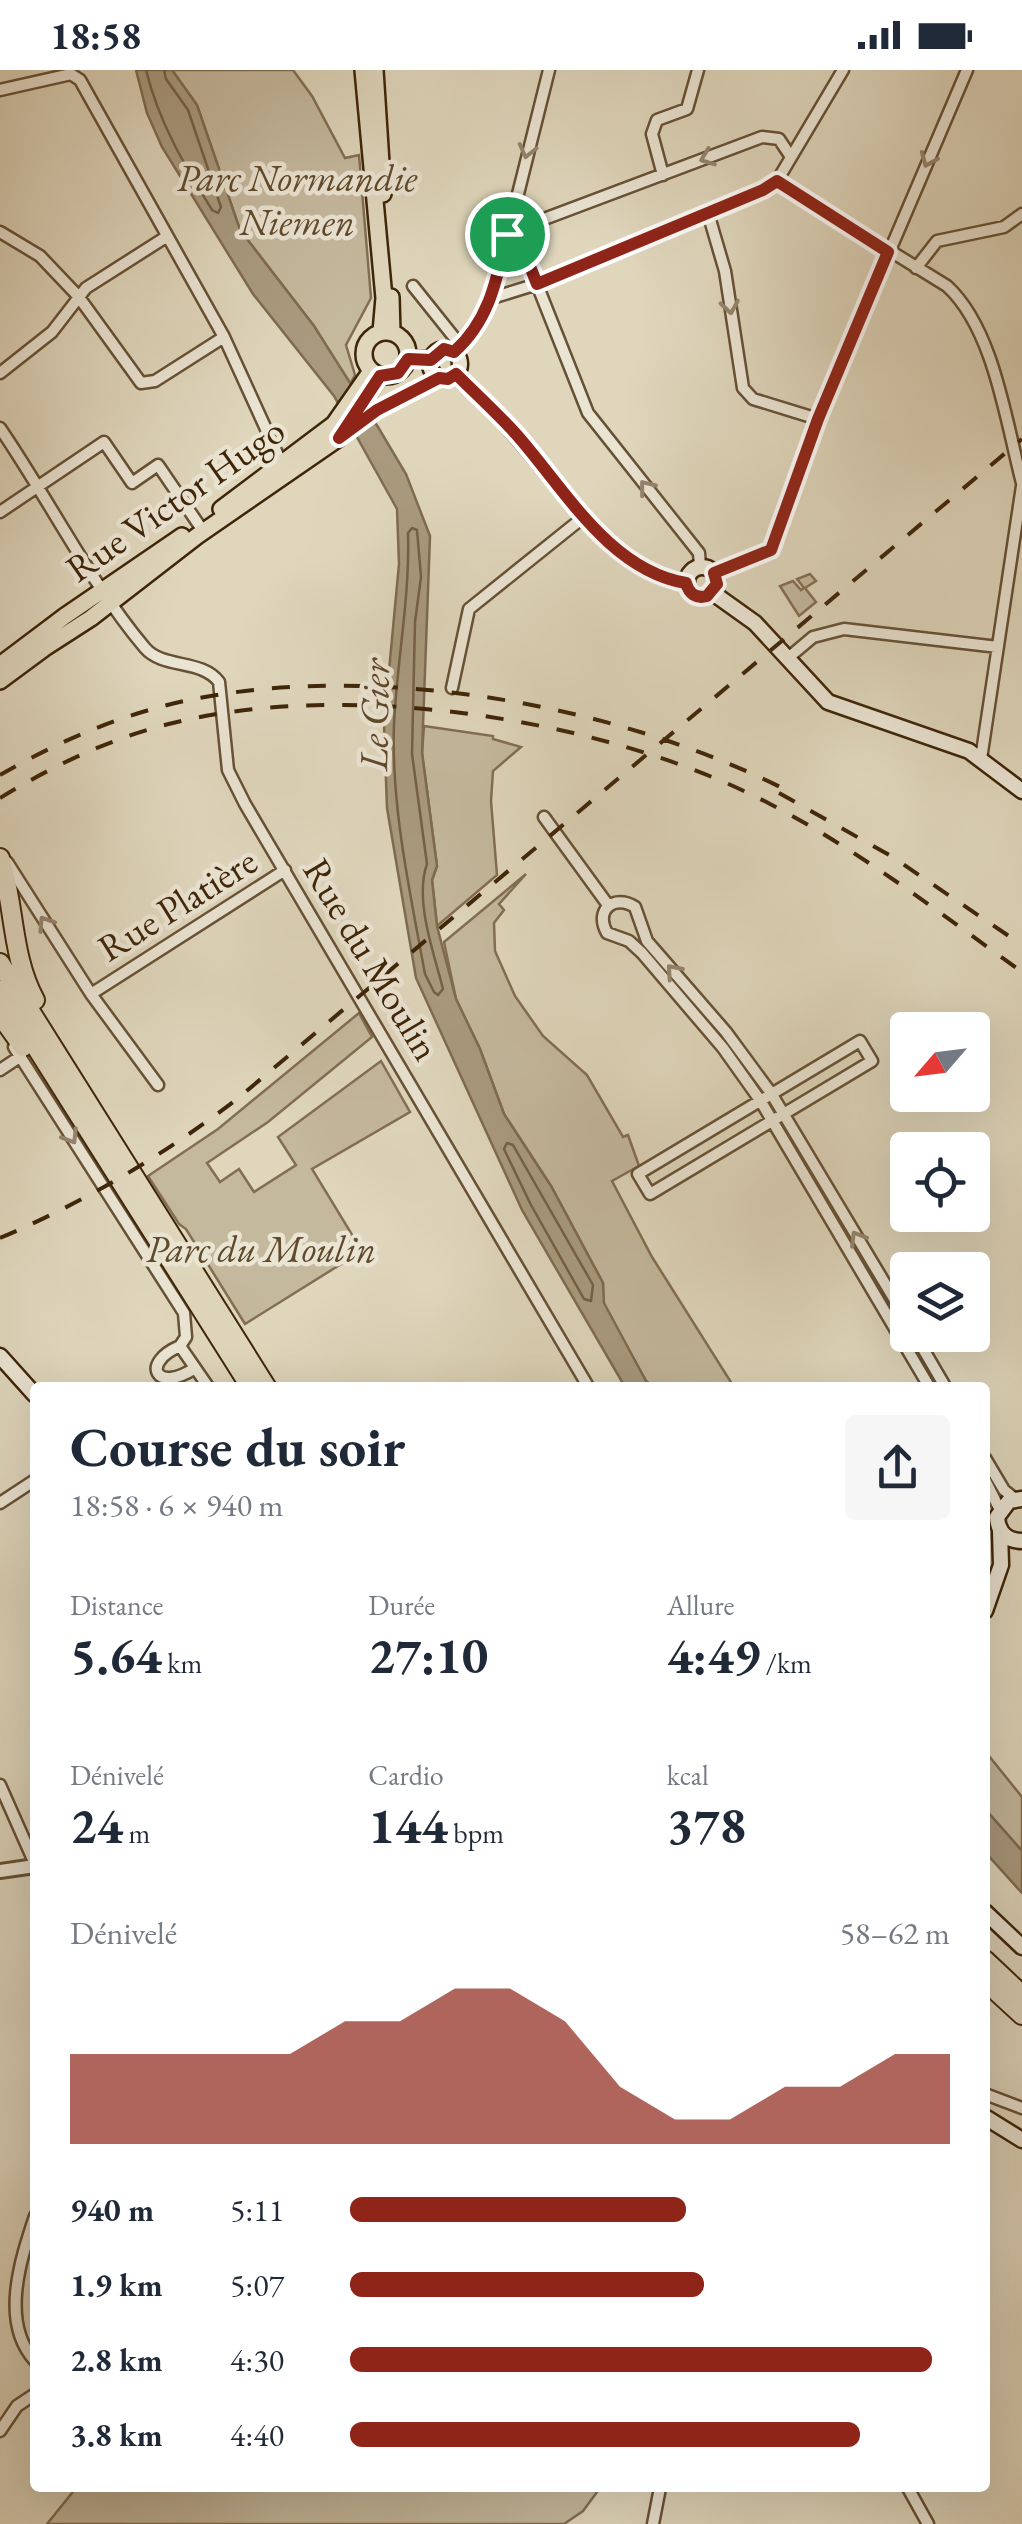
<!DOCTYPE html>
<html lang="fr">
<head>
<meta charset="utf-8">
<style>
	:root { --surface:#fff; --page:#f6f6f7; --text:#1f2937; --muted:#747a83; --accent:#8f2418 }
	body { margin:0; font-family:"EB Garamond",serif; background:var(--page); color:var(--text); height:100vh; display:flex; flex-direction:column; font-size:38px; white-space:nowrap }
	* { box-sizing:border-box; margin:0 }
	p { font-size:32px; color:var(--muted) }
	.icon { flex:none; width:55px; height:55px; fill:none; stroke:currentColor; stroke-width:2; stroke-linecap:round; stroke-linejoin:round }
	.map { position:relative; flex:1; overflow:hidden }
	.details { position:absolute; left:30px; top:1312px; width:960px; height:1110px; display:flex; flex-direction:column; background:var(--surface); border-radius:10px; box-shadow:0 10px 40px #0002 }
	.details>* { flex:none }
	.needle { width:65px; rotate:242deg }
	.tools { position:absolute; left:890px; top:942px; display:grid; gap:20px }
	.tools a { display:grid; place-items:center; width:100px; height:100px; border-radius:10px; background:var(--surface); box-shadow:0 10px 40px #0002; font-size:50px }
	.pin { position:absolute; display:grid; place-items:center; width:85px; height:85px; color:#fff; margin:-42px; border:5px solid #fff; border-radius:50%; box-shadow:0 2px 10px #0007 }
	.round { display:grid; place-items:center; flex:none; width:105px; height:105px; border-radius:10px; background:var(--page) }
	.summary { display:flex; align-items:center; justify-content:space-between; height:170px; padding:0 40px }
	h1 { font-size:55px; font-weight:700; line-height:75px }
	.metrics { display:grid; grid-template-columns:repeat(3,1fr); gap:15px; height:170px; padding:10px 40px }
	.metrics div { display:grid; align-content:center }
	.metrics b { font-size:50px; font-weight:700 }
	.metrics small { font-size:28px; font-weight:400 }
	.metrics p { font-size:28px }
	.chart { height:280px; padding:20px 40px }
	.chart p { display:flex; justify-content:space-between }
	.chart svg { width:100%; height:180px; margin-top:10px; fill:var(--accent); opacity:.7 }
	ul { padding:0 40px; list-style:none; font-size:32px }
	li { display:grid; grid-template-columns:160px 120px 1fr; align-items:center; height:75px }
	li i { height:25px; border-radius:12px; background:var(--accent) }
	.status { display:flex; justify-content:space-between; align-items:center; height:70px; padding:0 50px; background:var(--surface); direction:ltr }
	.status svg { height:28px; fill:currentColor }
	.map>svg:first-child { display:block }
</style>
</head>
<body>
<div class="status"><b>18:58</b><svg viewBox="0 0 49 12"><path d="M0 12V9h3v3zM5 12V6h3v6zM10 12V3h3v9zM15 12V0h3v12zM26 1h20v11H26zM47 4h2v5h-2z"/></svg></div>
<div class="map">
<svg width="1022" height="2454" viewBox="0 0 1022 2454">
	<rect width="100%" height="100%" fill="#dfd6bc"/>
	<filter id="stains"><feTurbulence type="fractalNoise" baseFrequency=".002" numOctaves="4"/><feColorMatrix values="0 0 0 0 .2 0 0 0 0 .09 0 0 0 0 .02 0 0 0 .5 -.17"/></filter>
	<radialGradient id="worn" r=".72"><stop offset=".6" stop-color="#630" stop-opacity="0"/><stop offset="1" stop-color="#630" stop-opacity=".3"/></radialGradient>
	<!-- green -->
	<path fill="#c4b89d" stroke="#826e52" stroke-width="2.5" d="M172,0H293L312,26L345,88L359,85L371,228L346,275L355,305L350,314L314,256L240,160L197,35Z
		M810,504L816,511L805,518L816,532L799,546L780,516L793,511L801,520L804,518L797,509Z
		M424,656L493,666V669L521,677L493,701L491,731L497,805L437,856L432,810L437,796L422,683Z
		M526,804L499,834L504,840L494,853L495,881L515,926L543,966L587,1005L623,1067L628,1065L639,1096L612,1111L652,1187L734,1317H653L646,1311L603,1233V1213L551,1116L504,1044L480,979L456,929L444,872Z
		M359,943L372,967L268,1052L207,1093L220,1112L239,1099L254,1122L296,1095L278,1067L381,991L410,1042L312,1099L362,1181L245,1254L186,1159L179,1154L148,1106L218,1059Z
		M985,1681L1022,1727V1781L985,1739Z
		M76,2418H600L583,2441L564,2454H47Z"/>
	<!-- water -->
	<path fill="#a99a7f" stroke="#7f6b4f" stroke-width="2.5" d="M136,0H172L197,35L240,160L314,256L378,357L406,404L430,466L422,683L437,796L432,810L437,856L456,929L480,979L504,1044L551,1116L603,1213L604,1233L646,1311L653,1317H625L522,1140L416,908L387,738L384,654L399,494L397,439L334,326L253,224L162,77L147,43Z
		M985,1739L1022,1781V1823L985,1782Z"/>
	<g fill="none" stroke-linecap="round" stroke-linejoin="round">
		<!-- shore -->
		<path stroke="#746044" stroke-width="2.5" d="M146,0C159,53 184,94 212,140L218,143L221,137L188,40L166,9L164,0
			M412,458L417,460L421,507L415,552L412,684L427,794C414,830 434,883 443,919L438,925L434,922L425,904C410,822 391,737 394,654C397,590 410,528 408,463Z
			M507,1073L513,1075L593,1215L591,1231L584,1229L531,1135L504,1079Z"/>
		<defs>
			<path id="minor" d="M0,20L71,4L80,10L224,267L282,394
				M663,105L652,64L657,50L687,39L698,0
				M777,111L947,216C994,259 1006,352 1022,413
				M708,143L725,201L743,318L753,329L818,349
				M0,162L40,186L78,226L141,313L155,311L224,267
				M507,163L521,174L588,343L699,483L700,496
				M507,163L762,67L779,69L791,87
				M916,198L937,171L1004,157L1022,144
				M413,216L461,276
				M492,228L537,214L763,120L777,111L843,0
				M454,282L474,261L492,228L549,0
				M0,303L52,262L86,218L166,167
				M0,358C48,428 91,514 145,578C163,599 202,589 219,612L228,700L245,734L589,1318
				M345,364L377,341L439,308
				M0,442L104,372L132,413L158,395L199,455
				M715,503L771,480L818,349L967,0
				M788,588L813,567L844,559L998,577
				M452,618L469,539L585,446
				M981,689L1022,416
				M544,747L608,835
				M7,792L91,924L158,1015
				M91,924L285,800
				M860,971L872,991L650,1124L638,1104Z
				M14,977L184,1243L186,1267L180,1276
				M0,1000L21,986
				M908,1252L771,1023L726,962L647,871L635,837C614,824 594,840 607,863L629,871L642,883L723,978L760,1030L930,1318
				M915,1265L946,1318
				M180,1276C140,1293 156,1324 195,1298
				M180,1276L209,1318
				M985,1388L1004,1420L1015,1429
				M985,1410L1000,1440
				M0,1433L35,1410
				M0,1715L35,1794
				M985,2024L1022,2038
				M35,2146C20,2191 0,2253 35,2291
				M0,2361L17,2336L35,2324
				M908,2418L928,2454
				M653,2454L660,2418"/>
			<path id="tertiary" d="M0,1801L35,1796"/>
			<path id="secondary" d="M430 294a15 15 0 1 1 30 0a15 15 0 1 1-30 0Z
				M408,289H431
				M456,305C477,324 497,343 516,365C564,418 609,500 686,513
				M687 512a15 15 0 1 1 30 0a15 15 0 1 1-30 0Z
				M713,523L755,553L828,632L969,681L1022,721
				M0,1286L35,1325
				M1022,1429L1009,1431L997,1447C998,1462 1006,1471 1022,1471
				M985,1541L1001,1495L1000,1461
				M985,1842L1022,1877
				M985,2047L1022,2070"/>
			<path id="primary" d="M363,0L384,228L381,262
				M375,0L383,124
				M391,227L392,263
				M364 284a22 22 0 1 1 44 0a22 22 0 1 1-44 0Z
				M221,439L334,354L371,301
				M0,595L65,546L182,466
				M0,611L46,577L91,548L197,466L339,368L380,306"/>
			<path id="motorway" d="M0,788C15,835 11,886 35,930
				M0,893L267,1318
				M0,920L251,1318
				M0,945L23,977
				M985,1890L1022,1925
				M985,1911L1022,1945"/>
		</defs>
		<!-- minor casing -->
		<use href="#minor" stroke="#675135" stroke-width="15"/>
		<!-- tertiary casing -->
		<use href="#tertiary" stroke="#675135" stroke-width="18"/>
		<!-- secondary casing -->
		<use href="#secondary" stroke="#3f2508" stroke-width="19"/>
		<!-- primary casing -->
		<use href="#primary" stroke="#3f2508" stroke-width="20"/>
		<!-- motorway casing -->
		<use href="#motorway" stroke="#3f2508" stroke-width="22"/>
		<!-- minor -->
		<use href="#minor" stroke="#eae4d3" stroke-width="10"/>
		<!-- tertiary -->
		<use href="#tertiary" stroke="#eae4d3" stroke-width="12"/>
		<!-- secondary -->
		<use href="#secondary" stroke="#eae4d3" stroke-width="14"/>
		<!-- primary -->
		<use href="#primary" stroke="#dfd6bc" stroke-width="15"/>
		<!-- motorway -->
		<use href="#motorway" stroke="#dfd6bc" stroke-width="18"/>
		<!-- rail -->
		<path stroke="#3f2508" stroke-width="4" stroke-dasharray="18 18" stroke-linecap="butt" d="M0,705C59,671 122,644 189,630C378,591 623,635 794,724
			M779,723L891,786L1022,875
			M0,728C54,695 111,668 173,653C350,609 609,649 770,734C859,780 941,844 1022,902
			M0,1168C85,1132 164,1085 237,1029L1022,369"/>
	</g>
	<!-- one-way arrows -->
	<defs><path id="oneway-chevron" d="M-2-3.5L2.5 0L-2 3.5" fill="none" stroke-width="1.6" stroke-linecap="round" stroke-linejoin="round" transform="scale(2.5)"/></defs>
	<g stroke="#94846e">
		<use href="#oneway-chevron" transform="translate(527 81) rotate(104)"/>
		<use href="#oneway-chevron" transform="translate(707 88) rotate(159)"/>
		<use href="#oneway-chevron" transform="translate(928 90) rotate(113)"/>
		<use href="#oneway-chevron" transform="translate(730 237) rotate(81)"/>
		<use href="#oneway-chevron" transform="translate(646 417) rotate(-128)"/>
		<use href="#oneway-chevron" transform="translate(45 853) rotate(-123)"/>
		<use href="#oneway-chevron" transform="translate(673 901) rotate(-131)"/>
		<use href="#oneway-chevron" transform="translate(71 1067) rotate(58)"/>
		<use href="#oneway-chevron" transform="translate(857 1168) rotate(-121)"/>
	</g>
	<g fill="none" stroke-linecap="round" stroke-linejoin="round">
		<defs>
			<path id="route" d="M777,111L888,182L818,349L771,480L714,503L717,514L707,526C696,529 689,524 686,513C609,500 564,418 516,364C497,343 476,324 456,304L448,309L439,308L377,340L339,368L380,306L398,303L408,289L431,290L444,279L454,282C490,250 497,208 507,164L521,174L537,214L763,120Z"/>
		</defs>
		<!-- route casing -->
		<use href="#route" stroke="#fff" stroke-width="20"/>
		<!-- route -->
		<use href="#route" stroke="#8f2418" stroke-width="12"/>
	</g>
	<g text-anchor="middle" dominant-baseline="central" stroke-width="9" stroke-linejoin="round" paint-order="stroke">
		<!-- park labels -->
		<g font-size="38" font-style="italic" fill="#604a2d" stroke="#eae4d3">
			<text x="297" y="107">Parc Normandie<tspan x="297" dy="44">Niemen</tspan></text>
			<text x="261" y="1178">Parc du Moulin</text>
		</g>
		<!-- street labels -->
		<g font-size="38" fill="#3f2508" stroke="#eae4d3">
			<text transform="translate(175 429) rotate(-35)">Rue Victor Hugo</text>
			<text transform="translate(177 834) rotate(-32)">Rue Platière</text>
			<text transform="translate(372 889) rotate(59)">Rue du Moulin</text>
		</g>
		<!-- water labels -->
		<g font-size="40" font-style="italic" fill="#5f482c" stroke="#eae4d3">
			<text transform="translate(374 645) rotate(-89)">Le Gier</text>
		</g>
	</g>
	<rect width="100%" height="100%" filter="url(#stains)"/>
	<rect width="100%" height="100%" fill="url(#worn)"/>
</svg>
<div class="tools">
<a><svg class="needle" viewBox="-14 -14 28 28"><path d="M0-13l5 13h-10z" fill="#e53935"/><path d="M0 13l5-13h-10z" fill="#747a83"/></svg></a>
<a><svg class="icon" aria-label="locate" viewBox="0 0 24 24"><circle cx="12" cy="12" r="6"/><path d="M12 2v4M12 18v4M2 12h4M18 12h4"/></svg></a>
<a><svg class="icon" aria-label="layers" viewBox="0 0 24 24"><path d="M12 4l9 5-9 5-9-5zM3 14l9 5 9-5"/></svg></a>
</div>
<div class="pin" style="left:507px;top:164px;background:#1e9e55"><svg class="icon" aria-label="arrive" viewBox="0 0 24 24"><path d="M6 21V4h12l-3 4 3 4H6"/></svg></div>
<section class="details">
<div class="summary"><div><h1>Course du soir</h1><p>18:58 · 6 × 940 m</p></div><a class="round"><svg class="icon" aria-label="share" viewBox="0 0 24 24"><path d="M12 15V3M7 8l5-5 5 5M5 13v7h14v-7"/></svg></a></div>
<div class="metrics">
<div><p>Distance</p><b>5.64<small> km</small></b></div>
<div><p>Durée</p><b>27:10</b></div>
<div><p>Allure</p><b>4:49<small> /km</small></b></div>
</div>
<div class="metrics">
<div><p>Dénivelé</p><b>24<small> m</small></b></div>
<div><p>Cardio</p><b>144<small> bpm</small></b></div>
<div><p>kcal</p><b>378</b></div>
</div>
<div class="chart"><p><span>Dénivelé</span>58–62 m</p>
<svg viewBox="0 0 160 44" preserveAspectRatio="none"><path d="M0 44V22L10 22L20 22L30 22L40 22L50 14L60 14L70 6L80 6L90 14L100 30L110 38L120 38L130 30L140 30L150 22L160 22V44z"/></svg>
</div>
<ul>
<li><b>940 m</b>5:11<i style="width:56%"></i></li>
<li><b>1.9 km</b>5:07<i style="width:59%"></i></li>
<li><b>2.8 km</b>4:30<i style="width:97%"></i></li>
<li><b>3.8 km</b>4:40<i style="width:85%"></i></li>
</ul>
</section>
</div>
</body>
</html>
